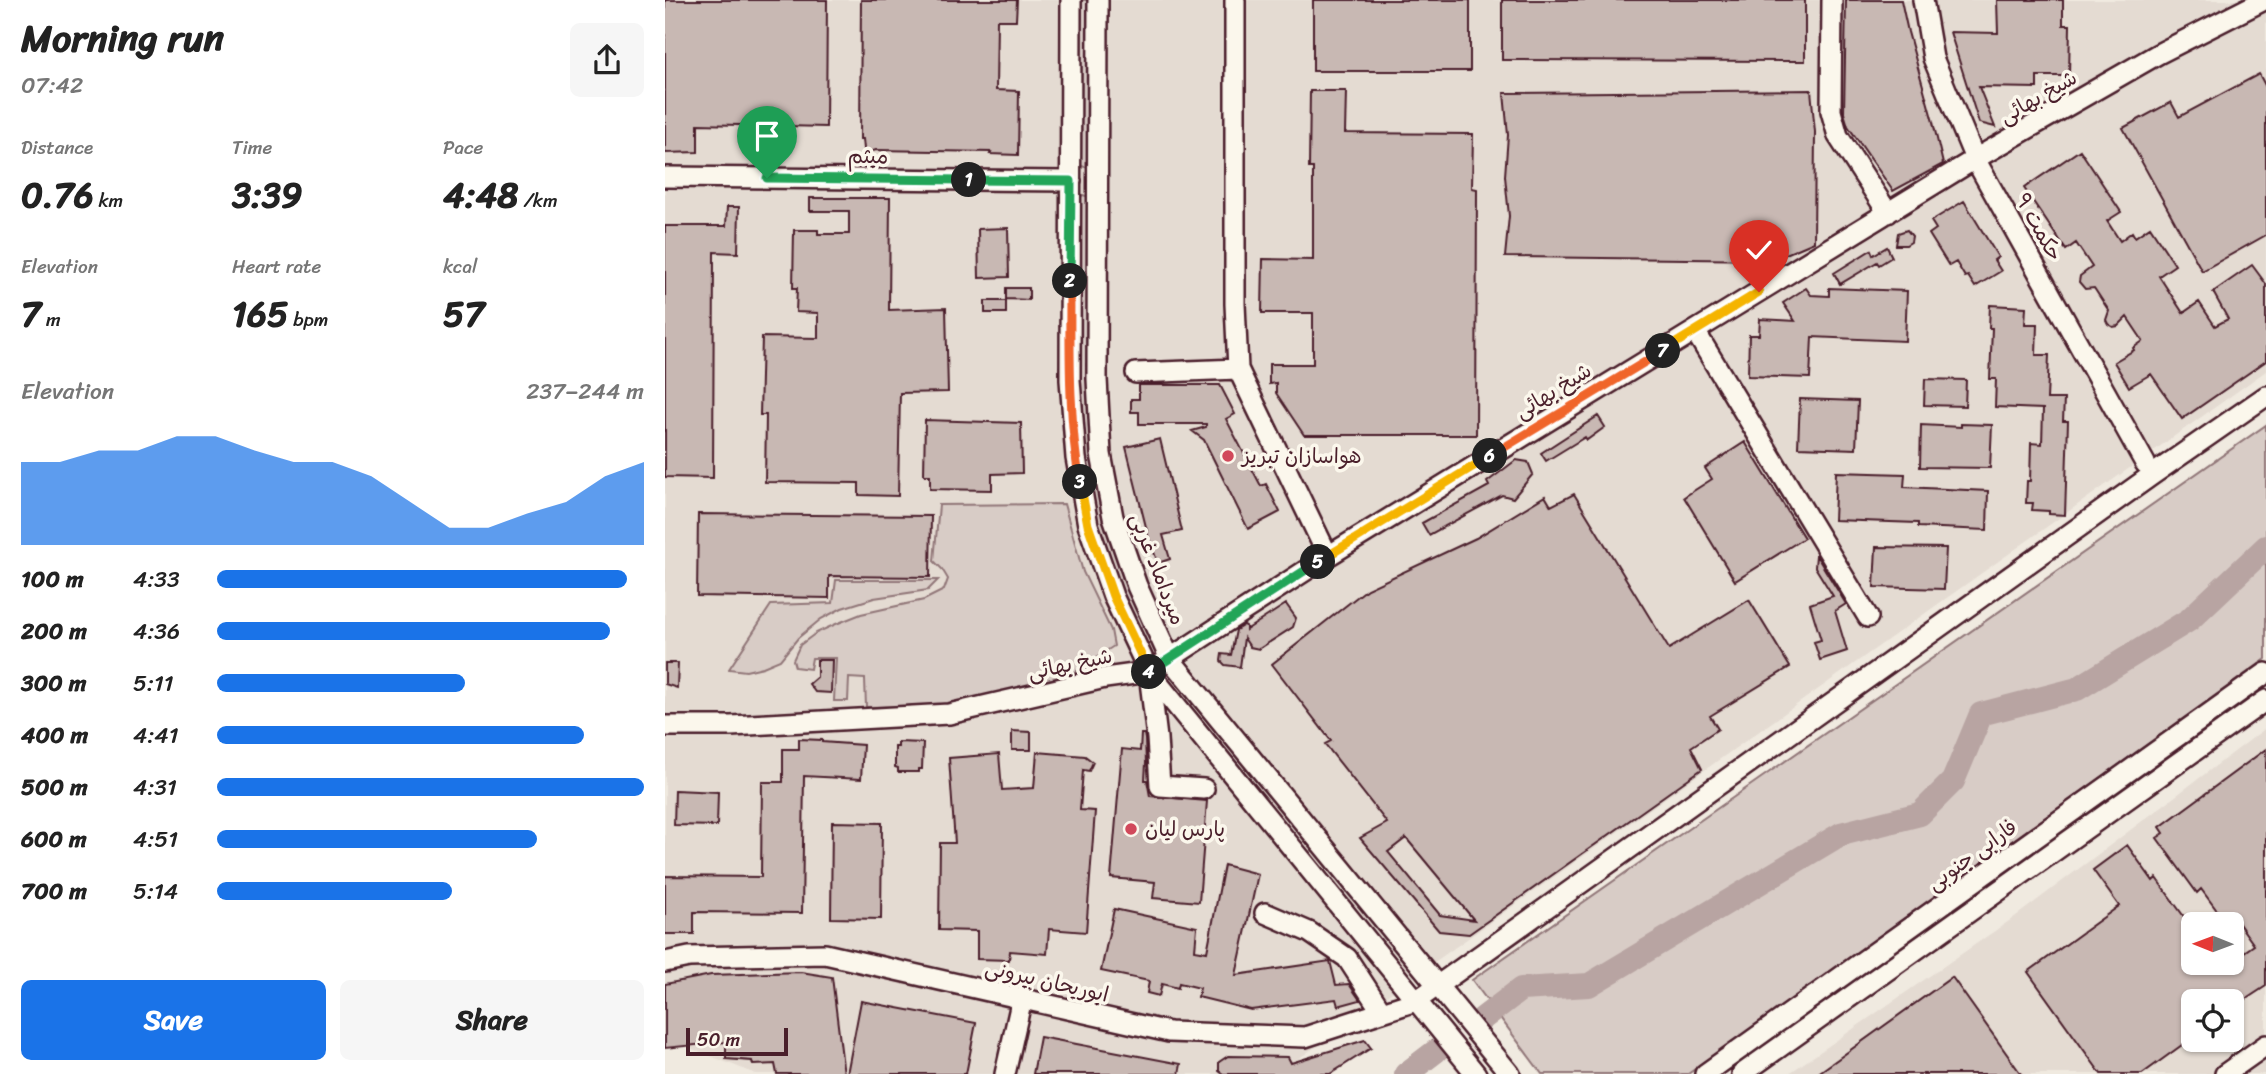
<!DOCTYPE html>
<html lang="en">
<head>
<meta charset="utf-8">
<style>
	:root { --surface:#fff; --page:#f6f6f6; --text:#222; --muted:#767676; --accent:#1a73e8 }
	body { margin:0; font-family:Sriracha,"Playpen Sans Arabic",sans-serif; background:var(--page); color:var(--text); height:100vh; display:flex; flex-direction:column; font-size:26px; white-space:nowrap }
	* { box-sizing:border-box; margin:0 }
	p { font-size:23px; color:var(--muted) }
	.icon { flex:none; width:38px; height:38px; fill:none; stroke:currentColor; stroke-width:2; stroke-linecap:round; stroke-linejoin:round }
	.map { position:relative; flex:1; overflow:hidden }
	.side { display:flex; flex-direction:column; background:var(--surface); width:665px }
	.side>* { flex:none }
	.needle { width:46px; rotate:271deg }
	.fabs { position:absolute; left:1516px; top:912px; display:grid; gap:14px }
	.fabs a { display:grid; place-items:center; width:63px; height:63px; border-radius:10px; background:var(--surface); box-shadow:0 2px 5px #0004; font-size:35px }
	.scale { position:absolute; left:21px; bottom:18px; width:102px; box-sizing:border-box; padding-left:7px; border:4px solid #4a1f2b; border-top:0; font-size:19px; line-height:24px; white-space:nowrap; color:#4a1f2b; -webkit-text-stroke:5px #fbf7ec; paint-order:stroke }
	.pin { position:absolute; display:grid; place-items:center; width:60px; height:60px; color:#fff; margin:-72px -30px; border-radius:50% 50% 50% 0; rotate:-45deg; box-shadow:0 0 7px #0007 }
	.pin .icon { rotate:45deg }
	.km { position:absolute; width:35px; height:35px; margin:-18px; border-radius:50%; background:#222; color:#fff; font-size:19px; line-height:35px; text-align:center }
	.round { display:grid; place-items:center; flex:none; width:74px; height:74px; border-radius:10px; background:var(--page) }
	.summary { display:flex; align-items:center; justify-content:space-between; height:119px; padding:0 21px }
	h1 { font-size:38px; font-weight:800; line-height:52px }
	.figures { display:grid; grid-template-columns:repeat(3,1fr); gap:10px; height:119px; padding:7px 21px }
	.figures div { display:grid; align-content:center }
	.figures b { font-size:35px; font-weight:800 }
	.figures small { font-size:19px; font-weight:400 }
	.figures p { font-size:19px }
	.chart { height:196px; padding:14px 21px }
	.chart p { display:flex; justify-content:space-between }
	.chart svg { width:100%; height:126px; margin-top:7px; fill:var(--accent); opacity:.7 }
	.button { display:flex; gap:14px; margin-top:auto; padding:14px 21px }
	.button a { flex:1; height:80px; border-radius:10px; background:var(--accent); color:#fff; font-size:28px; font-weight:800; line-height:80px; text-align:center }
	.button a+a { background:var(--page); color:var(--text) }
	ul { padding:0 21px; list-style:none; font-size:23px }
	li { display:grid; grid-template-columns:112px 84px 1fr; align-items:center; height:52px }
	li i { height:18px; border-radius:9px; background:var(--accent) }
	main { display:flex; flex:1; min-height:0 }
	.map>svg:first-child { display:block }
</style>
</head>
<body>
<main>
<section class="side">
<div class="summary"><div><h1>Morning run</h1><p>07:42</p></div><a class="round"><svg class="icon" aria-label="share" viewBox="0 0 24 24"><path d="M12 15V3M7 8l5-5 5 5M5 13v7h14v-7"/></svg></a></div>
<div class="figures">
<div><p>Distance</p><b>0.76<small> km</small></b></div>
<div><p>Time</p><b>3:39</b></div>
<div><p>Pace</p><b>4:48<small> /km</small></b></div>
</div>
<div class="figures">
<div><p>Elevation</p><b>7<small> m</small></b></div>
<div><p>Heart rate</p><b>165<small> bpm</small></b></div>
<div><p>kcal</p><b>57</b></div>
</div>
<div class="chart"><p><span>Elevation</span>237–244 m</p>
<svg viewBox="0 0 160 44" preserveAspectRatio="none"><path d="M0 44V15L10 15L20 11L30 11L40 6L50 6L60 11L70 15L80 15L90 20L100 29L110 38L120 38L130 33L140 29L150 20L160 15V44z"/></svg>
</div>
<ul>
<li><b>100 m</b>4:33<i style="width:96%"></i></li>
<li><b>200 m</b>4:36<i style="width:92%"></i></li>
<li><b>300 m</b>5:11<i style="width:58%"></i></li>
<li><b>400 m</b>4:41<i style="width:86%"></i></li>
<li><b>500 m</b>4:31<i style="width:100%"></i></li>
<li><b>600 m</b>4:51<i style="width:75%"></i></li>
<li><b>700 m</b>5:14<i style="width:55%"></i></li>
</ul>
<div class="button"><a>Save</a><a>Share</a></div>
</section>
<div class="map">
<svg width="1601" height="1074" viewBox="0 0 1601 1074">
	<rect width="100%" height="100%" fill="#f0eae0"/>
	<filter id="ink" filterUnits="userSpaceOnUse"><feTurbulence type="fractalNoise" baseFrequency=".0143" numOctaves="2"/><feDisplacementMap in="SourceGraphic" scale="14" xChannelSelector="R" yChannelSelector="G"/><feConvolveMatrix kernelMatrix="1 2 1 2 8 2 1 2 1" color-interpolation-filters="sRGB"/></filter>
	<g filter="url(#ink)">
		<!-- built -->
		<path fill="#e4dbd2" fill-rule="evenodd" d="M0,0H1601V371L612,1074H91L15,1044H0Z
			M1601,728V1074H1123L1347,919ZM1528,924H1566V962H1528ZM1528,1001H1566V1040H1528Z"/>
		<!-- green -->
		<path fill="#d8ccc6" stroke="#917678" stroke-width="2" d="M414,0H424V166L420,167L413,165Z
			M418,195L424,197L425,449L435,492L481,622L479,627H472L458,597L435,533L419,458L414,376L412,200Z
			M1601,425V659L1023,1074H877L807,980Z
			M399,504L418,572L446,630L449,646C434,655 420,668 404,675C341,703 269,706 201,707L200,679L184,678L183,701H169L171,658H147L145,669L130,667L128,660L135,645L151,633L171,624L196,614L259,600L279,590L283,579L277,569L269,561L274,505Z
			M171,580H273L263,590L209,598L177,608L156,619L133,638L115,660L98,667L81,671L64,669L106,605L168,603Z"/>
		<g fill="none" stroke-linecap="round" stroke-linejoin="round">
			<!-- river -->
			<path stroke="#b8a4a2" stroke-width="24" d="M817,1019L856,989L924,985L1176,834L1255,814L1288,781L1316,714L1412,689L1524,620L1601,547
				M741,1074L771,1051"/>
		</g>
		<!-- building -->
		<path fill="#c8b8b3" stroke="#4a1f2b" stroke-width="2" fill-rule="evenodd" d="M0,0H162L161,127L33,124V152L0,153Z
			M196,0H352L351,20H332L331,90L354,91L353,155L325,154L326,152L211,150L202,153L199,149L198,139H195Z
			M648,0H805V71H648Z
			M837,0H1140V61L837,60Z
			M1181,0H1236L1243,32L1268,122L1278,164L1228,191L1183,126L1179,113Z
			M1332,0H1398V25H1405L1404,76H1372V88L1314,87L1330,127L1314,123L1285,32L1333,33Z
			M1594,74L1601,87V235L1537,271L1458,128L1506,102L1514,117Z
			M1146,90L1150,132L1149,242L1107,260L840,257L844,216L840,176L843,135L839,93Z
			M645,91H681L680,133L808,134L807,188L812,189L811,435H639L611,393V383L604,384V364H648V313H597L598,259L648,260V168H644Z
			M1415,150L1456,212L1442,221L1455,241L1467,232L1470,237L1485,227L1510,265L1494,276L1518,313L1534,302L1550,326L1563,319L1548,292L1587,265L1601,284V361L1517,419L1486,374L1464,387L1449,362L1469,350L1468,348L1478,341L1462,317L1453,326L1448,327L1443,324L1441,320L1444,311L1429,288L1420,289L1414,282L1415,276L1427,267L1411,243L1401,250L1359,188Z
			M145,198H225L224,310L281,308L283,392L235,393L233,496L194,495V483L100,482L101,415H95L97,337L153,338V313L131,312L132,288H128L129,230H153V234H184V211H145Z
			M1299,201L1333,257L1329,260L1336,271L1310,287L1303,276L1300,277L1291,262L1284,266L1264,234L1271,229L1266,221Z
			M62,207H74L73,253L49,252L48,478L0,477V226H61Z
			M343,228L344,277L314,278L313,229Z
			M1242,230L1247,236L1246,242L1241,245H1231L1233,233Z
			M1222,247L1227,257L1214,265L1212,262L1175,284L1169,273L1206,250L1208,255Z
			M341,288H364V300L341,299Z
			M1141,288L1146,295L1164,296V288L1242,291L1240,341L1147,337L1145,378L1083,376L1084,335H1094L1095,319L1130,321L1118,303Z
			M320,301H341V313H320Z
			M1325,305L1361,307L1360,324H1372L1371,355H1384L1382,399H1399L1398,421H1403L1400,515L1384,514V511L1367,510L1368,503H1361L1362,481H1365L1366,443L1377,444L1378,409L1330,407L1331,379H1325L1327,328H1324Z
			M1260,379L1301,380L1300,406L1259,405Z
			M474,385H555L570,414L561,419L596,486L601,484L615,512L583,529L539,440L527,431L541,427V424H474V412H466V399H474Z
			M1135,399L1193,401L1191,449L1133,447Z
			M933,416L940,427L922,440L920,437L881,461L876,453Z
			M260,420L356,423L357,473L327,474V490L265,489V475H259Z
			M1296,424L1327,425L1325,468L1255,467L1256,425L1296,427Z
			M495,439L517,531L498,535L505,559L493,563L484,539L461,447Z
			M1080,442L1139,538L1070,581L1019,497L1047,479L1040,468Z
			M851,460L863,462L868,474L848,498L837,495L764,535L757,523L824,486L822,482Z
			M1171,472L1240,474L1239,487L1323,491L1322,530L1253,527V523L1169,520Z
			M909,494L1004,649L1084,600L1125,667L1045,716L1053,729L1026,747L1037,769L804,934L774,931L695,838L722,823L660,744L666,741L607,664L702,589L811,538L880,496L886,506ZM741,838L809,920L775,915L723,852Z
			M33,514L266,516L265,577L164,576V598L32,596Z
			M1211,547L1281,548L1279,589L1209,587Z
			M1151,555L1181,604L1170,611L1182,651L1155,660L1149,642L1156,640L1145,604L1168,596L1150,567Z
			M621,604L631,618L628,627L594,649L585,647L579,638L575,667L560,665L556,661L557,654L566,655L571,630L579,625L581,626V630Z
			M152,660H167L166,693L150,692L144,684L152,677Z
			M0,663H13L12,688L0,684Z
			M347,731L366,732V750H347Z
			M476,734H479L480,739L481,763L480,780H482L485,796L542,801L534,902L488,898L490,882L446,878L457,749L475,751Z
			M134,739L157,740V742L198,745L196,779L139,776L137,913L29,912V934H0V876L96,877L97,782H118V749H134Z
			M233,742L258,743L257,769H253V772H233V768L230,767V747H233Z
			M1601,749V986L1566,1009V1001H1528V1037L1477,1074H1436L1363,972L1454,906L1428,870L1462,845L1488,881L1491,878L1528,929V962H1552L1556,968L1589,945L1574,924L1566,930V924H1562L1536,889L1532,893L1492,838L1499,833L1495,827Z
			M372,752L420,756L428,762L424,771L418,770L415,810L430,811L421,932L384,929L382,954L345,951L344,960L312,959V931L274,930L275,843H290L284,758L334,754L337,790L369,788Z
			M10,790L53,792L52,826L9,825Z
			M167,822L217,823L216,919L166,918Z
			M559,865L593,874L571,975L665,961L671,985L684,984L695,1000L673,1006L671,999L586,1010L533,997L535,988L514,983L513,988L497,984L494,996L482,993L484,981L436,971L449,909L532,927L530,950L542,952Z
			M136,972L167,977L179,1074H112L110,1064L88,1065L87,1061L61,1059V1042L0,1048V984L46,975Z
			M1287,977L1356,1074H1152Z
			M196,1001L311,1023L301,1074H182Z
			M375,1037L516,1064L514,1074H368Z
			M700,1040L706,1048L665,1074H558L554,1071V1062L563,1056L623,1057L626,1063Z"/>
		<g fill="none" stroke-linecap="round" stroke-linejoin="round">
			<defs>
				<path id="minor" d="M406,0L405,380L411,458L423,525L448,596L484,672L811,1074
					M433,0L432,379L436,454L448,517L472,586L505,659L845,1074
					M570,0V304L573,369L663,556
					M1167,0L1166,111L1173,136L1223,213
					M1258,0L1268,58L1310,159L1480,463
					M0,177L406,181
					M1030,331L1203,617
					M471,373L573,369
					M484,673L492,738L495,786L539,789
					M0,726H66L284,714L440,678L484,672L663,556L1310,159L1493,54L1599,0
					M600,913L644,932L682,958L717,1012
					M0,962L24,957L160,954L504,1032L640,1037L751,1001L1487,475L1601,396
					M340,1074L357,998
					M1040,1074L1601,673
					M1077,1074L1601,700
					M1560,1074L1601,1045"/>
			</defs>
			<!-- minor casing -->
			<use href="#minor" stroke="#4a1f2b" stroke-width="24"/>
			<!-- minor -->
			<use href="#minor" stroke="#fbf7ec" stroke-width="19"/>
		</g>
	</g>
	<g fill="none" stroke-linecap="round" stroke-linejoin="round" filter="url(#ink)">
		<defs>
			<path id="split-1" d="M102,178L304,180"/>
			<path id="split-2" d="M304,180L406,181L405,281"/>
			<path id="split-3" d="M405,281C405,348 403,416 415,482"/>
			<path id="split-4" d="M415,482L423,525L448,596L484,672"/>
			<path id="split-5" d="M484,672L653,562"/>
			<path id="split-6" d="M653,562L825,456"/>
			<path id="split-7" d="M825,456L998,351"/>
			<path id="split-8" d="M998,351L1094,292"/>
		</defs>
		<!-- split-1 casing -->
		<use href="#split-1" stroke="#fff" stroke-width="14"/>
		<!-- split-2 casing -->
		<use href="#split-2" stroke="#fff" stroke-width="14"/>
		<!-- split-3 casing -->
		<use href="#split-3" stroke="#fff" stroke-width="14"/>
		<!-- split-4 casing -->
		<use href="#split-4" stroke="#fff" stroke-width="14"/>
		<!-- split-5 casing -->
		<use href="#split-5" stroke="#fff" stroke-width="14"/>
		<!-- split-6 casing -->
		<use href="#split-6" stroke="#fff" stroke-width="14"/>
		<!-- split-7 casing -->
		<use href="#split-7" stroke="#fff" stroke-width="14"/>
		<!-- split-8 casing -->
		<use href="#split-8" stroke="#fff" stroke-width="14"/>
		<!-- split-1 -->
		<use href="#split-1" stroke="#22a559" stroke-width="9"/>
		<!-- split-2 -->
		<use href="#split-2" stroke="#22a559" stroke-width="9"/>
		<!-- split-3 -->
		<use href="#split-3" stroke="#f0652b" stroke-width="9"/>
		<!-- split-4 -->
		<use href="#split-4" stroke="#f5b400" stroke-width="9"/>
		<!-- split-5 -->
		<use href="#split-5" stroke="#22a559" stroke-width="9"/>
		<!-- split-6 -->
		<use href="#split-6" stroke="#f5b400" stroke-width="9"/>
		<!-- split-7 -->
		<use href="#split-7" stroke="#f0652b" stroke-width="9"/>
		<!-- split-8 -->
		<use href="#split-8" stroke="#f5b400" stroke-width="9"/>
	</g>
	<!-- markers -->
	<g fill="#d1495b" stroke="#fbf7ec" stroke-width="2.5">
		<circle cx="563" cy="456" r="7"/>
		<circle cx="466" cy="829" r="7"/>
	</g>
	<g text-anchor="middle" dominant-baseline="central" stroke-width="7" stroke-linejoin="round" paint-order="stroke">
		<!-- street labels -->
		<g font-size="21" fill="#4a1f2b" stroke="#fbf7ec">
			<text transform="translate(1373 97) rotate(-30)">شیخ بهائی</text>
			<text transform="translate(203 156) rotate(1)">میثم</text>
			<text transform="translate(1374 227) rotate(61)">حکمت ۹</text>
			<text transform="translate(888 391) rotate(-32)">شیخ بهائی</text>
			<text transform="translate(493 569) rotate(69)">میرداماد غربی</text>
			<text transform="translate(405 664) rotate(-12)">شیخ بهائی</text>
			<text transform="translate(1307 855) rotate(-36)">فارابی جنوبی</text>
			<text transform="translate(382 981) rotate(13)">ابوریحان بیرونی</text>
		</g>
		<!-- poi labels -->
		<g font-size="21" fill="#4a1f2b" stroke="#fbf7ec" text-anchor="start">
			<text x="577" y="456">هواسازان تبریز</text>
			<text x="480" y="829">پارس لیان</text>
		</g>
	</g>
</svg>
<div class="fabs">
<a><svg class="needle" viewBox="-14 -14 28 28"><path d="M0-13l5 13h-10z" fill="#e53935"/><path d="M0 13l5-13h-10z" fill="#767676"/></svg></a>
<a><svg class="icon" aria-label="locate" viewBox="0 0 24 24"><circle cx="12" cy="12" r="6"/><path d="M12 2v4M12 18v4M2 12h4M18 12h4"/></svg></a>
</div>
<div class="scale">50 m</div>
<div class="pin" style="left:102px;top:178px;background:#1e9e55"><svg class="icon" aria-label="arrive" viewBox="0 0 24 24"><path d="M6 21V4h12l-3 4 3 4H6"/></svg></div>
<div class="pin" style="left:1094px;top:292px;background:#d93025"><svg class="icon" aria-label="check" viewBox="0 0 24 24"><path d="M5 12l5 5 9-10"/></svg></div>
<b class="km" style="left:304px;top:180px">1</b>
<b class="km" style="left:405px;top:281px">2</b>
<b class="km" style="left:415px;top:482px">3</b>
<b class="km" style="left:484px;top:672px">4</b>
<b class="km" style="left:653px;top:562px">5</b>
<b class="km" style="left:825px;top:456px">6</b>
<b class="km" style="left:998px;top:351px">7</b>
</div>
</main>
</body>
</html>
